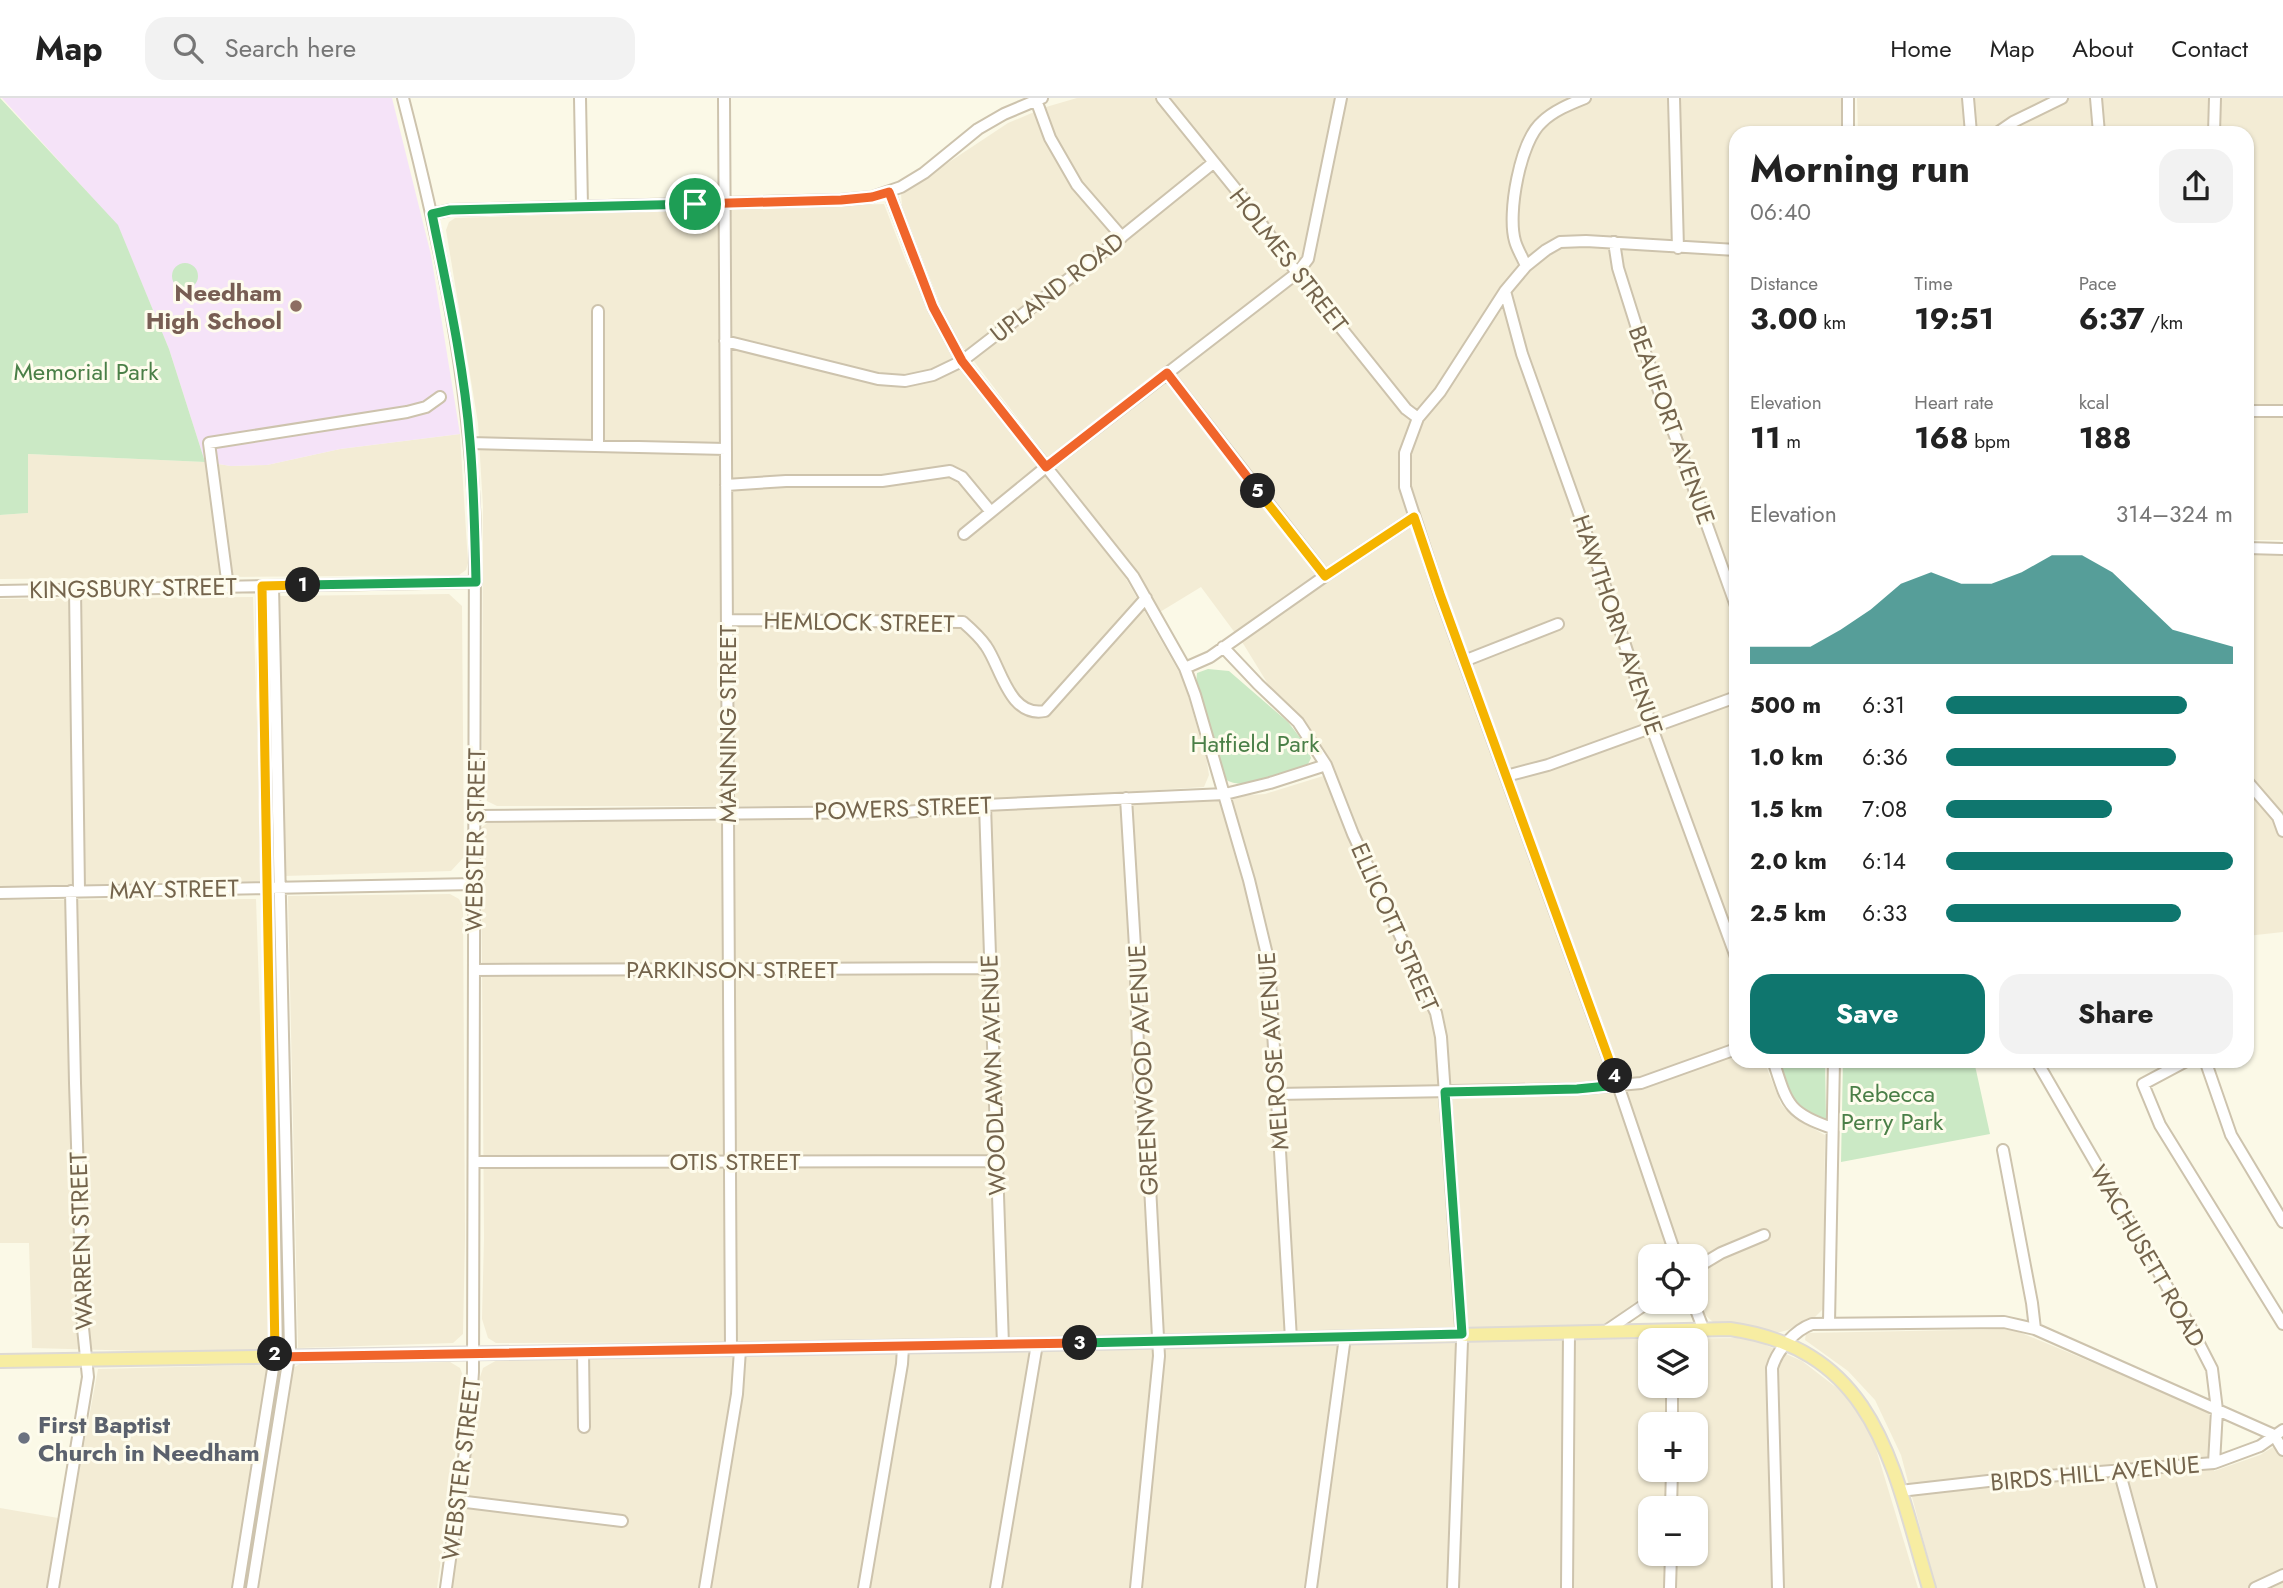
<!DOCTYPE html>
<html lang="en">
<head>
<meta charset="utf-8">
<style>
	:root { --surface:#fff; --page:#f2f2f2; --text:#222; --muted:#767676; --line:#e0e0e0; --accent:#0f766e }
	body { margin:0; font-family:Jost,sans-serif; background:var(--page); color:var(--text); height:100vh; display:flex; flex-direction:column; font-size:26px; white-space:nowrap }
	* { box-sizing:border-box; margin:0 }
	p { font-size:23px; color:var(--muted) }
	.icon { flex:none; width:38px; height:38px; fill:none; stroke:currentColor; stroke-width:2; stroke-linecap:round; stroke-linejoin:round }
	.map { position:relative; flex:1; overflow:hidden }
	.drawer { position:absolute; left:1729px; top:28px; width:525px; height:942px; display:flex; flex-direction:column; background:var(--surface); border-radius:21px; box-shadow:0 2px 5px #0004 }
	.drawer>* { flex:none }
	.buttons { position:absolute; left:1638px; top:1146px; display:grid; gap:14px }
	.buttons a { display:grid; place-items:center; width:70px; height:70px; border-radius:14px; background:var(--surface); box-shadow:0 2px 5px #0004; font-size:35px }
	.pin { position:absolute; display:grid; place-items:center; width:60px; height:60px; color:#fff; margin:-30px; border:4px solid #fff; border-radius:50%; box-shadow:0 2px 7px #0007 }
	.km { position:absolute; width:35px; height:35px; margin:-18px; border-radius:50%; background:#222; color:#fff; font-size:19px; line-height:35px; text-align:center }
	.round { display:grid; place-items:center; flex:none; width:74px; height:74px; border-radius:21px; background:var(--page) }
	.overview { display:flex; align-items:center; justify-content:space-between; height:119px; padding:0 21px }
	h1 { font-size:38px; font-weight:700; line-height:52px }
	.figures { display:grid; grid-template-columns:repeat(3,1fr); gap:10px; height:119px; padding:7px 21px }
	.figures div { display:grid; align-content:center }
	.figures b { font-size:30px; font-weight:700 }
	.figures small { font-size:19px; font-weight:400 }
	.figures p { font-size:19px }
	.chart { height:196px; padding:14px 21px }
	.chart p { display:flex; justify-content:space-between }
	.chart svg { width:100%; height:126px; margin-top:7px; fill:var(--accent); opacity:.7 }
	.cta { display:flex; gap:14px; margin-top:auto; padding:14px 21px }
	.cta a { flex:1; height:80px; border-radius:21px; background:var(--accent); color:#fff; font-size:28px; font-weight:700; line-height:80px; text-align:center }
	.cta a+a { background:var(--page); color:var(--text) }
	ul { padding:0 21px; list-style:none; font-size:23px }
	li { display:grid; grid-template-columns:112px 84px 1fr; align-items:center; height:52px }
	li i { height:18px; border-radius:9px; background:var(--accent) }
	header { display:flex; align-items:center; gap:42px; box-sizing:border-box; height:98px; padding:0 35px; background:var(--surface); border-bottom:2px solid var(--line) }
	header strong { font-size:33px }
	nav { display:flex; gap:38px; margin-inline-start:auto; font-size:24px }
	.search { width:490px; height:63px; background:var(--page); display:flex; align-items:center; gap:18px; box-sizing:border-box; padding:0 24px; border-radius:21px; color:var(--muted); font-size:26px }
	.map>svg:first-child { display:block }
</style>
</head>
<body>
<header>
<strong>Map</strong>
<div class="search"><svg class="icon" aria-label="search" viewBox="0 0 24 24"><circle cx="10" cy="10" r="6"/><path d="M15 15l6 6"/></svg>Search here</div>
<nav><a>Home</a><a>Map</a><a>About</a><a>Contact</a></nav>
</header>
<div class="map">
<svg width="2283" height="1490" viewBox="0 0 2283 1490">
	<rect width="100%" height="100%" fill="#fbf9e7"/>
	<!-- residential -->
	<path fill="#f3ecd5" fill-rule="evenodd" d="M1077,0H1841L1842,35H1736V962L1764,963L1781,1006L1794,1020L1825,1037L1823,1211L1815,1219L1802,1224L1788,1232L1776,1235L1713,1224L1703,1215L1696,1196V1158H1650V1194L1603,1227L909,1244L496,1245L488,1240L482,1221L484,1140L481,730L491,722H744L1069,710L1265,696L1336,674L1330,661L1312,636L1271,591L1244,547L1201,489L1160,514L1061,377L950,232L902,108L901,96L1008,25L1046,9Z
		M1857,0H2283V442H2247V35H1858Z
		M884,106L906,163L949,254L1125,479L1184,583L1207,664L1209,677L1204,689L910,708H497L487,703L482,689L483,409L478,325L446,132L449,124L455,120Z
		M460,336L468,465L466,472L459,477L0,481V417L28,415L27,356L205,364L231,368L267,367L340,351Z
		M2247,456L2283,457V834L2247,838Z
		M449,496L462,508L464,759L451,773L284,778L278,498Z
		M253,499L262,783L0,789V501Z
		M450,796L459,801L463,809L465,1140L463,1236L453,1245L298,1250L288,798Z
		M256,801L271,1242L268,1249L262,1253L180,1254L32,1250L29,1145H0V802Z
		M2012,1231L2209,1313L2214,1373L2260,1357L2283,1343V1490H1936L1901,1357L1875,1302L1848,1273L1805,1242L1806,1235Z
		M1738,1240L1759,1244L1802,1263L1846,1297L1870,1331L1918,1490H451L480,1279L483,1270L499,1261L698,1260L1437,1243ZM1650,1242H1696V1288H1650ZM1650,1326H1696V1372H1650ZM1650,1410H1696V1456H1650Z
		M450,1264L460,1270L465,1283L437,1490H255L293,1270L300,1266Z
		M260,1267L268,1272L237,1490H0V1410L70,1422L98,1271Z"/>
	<!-- education -->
	<path fill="#f5e3f8" d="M2,0H392L431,157L460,336L340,351L267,367L231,368L205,364L169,251L118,128Z"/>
	<!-- green -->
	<path fill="#cbe9c5" d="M0,0L118,127L169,251L205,364L28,356V415L0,417Z
		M172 178a13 13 0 1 1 26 0a13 13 0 1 1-26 0Z
		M1208,571L1229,573L1288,624L1305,646L1311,660L1307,668C1286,675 1244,695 1225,681L1196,586L1197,575Z
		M273,803H275L279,1009L276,1008Z
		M1780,963H1825L1826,1021L1799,1011L1789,991Z
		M1843,963H1974L1990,1036L1841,1064Z
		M279,1021L285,1245H281L276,1022Z
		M282,1266L283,1267L261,1403L257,1401L278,1267Z"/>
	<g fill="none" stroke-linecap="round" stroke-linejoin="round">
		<defs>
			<path id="minor" d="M403,0C440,143 471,287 475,435L473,1274L470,1317L446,1490
				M580,0L582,108
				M724,0L731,1252
				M1162,0L1242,99L1297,175L1406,311L1418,320
				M1585,0C1570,6 1553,13 1542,24C1520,43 1507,116 1515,143C1517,151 1523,160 1526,168L1505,193L1440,294L1418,320L1405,355V389L1440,497L1618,987L1676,1158
				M1674,0L1678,150
				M1848,0V35
				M1968,0L1971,35
				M2096,0L2099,35
				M1036,2L1050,40L1077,87L1122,139
				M1997,35L2013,24L2062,0
				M2214,35L2215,0
				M889,94L933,209L962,263L1133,478L1185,570L1195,597L1249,782L1269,865L1291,1241
				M432,116L450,112L841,102L872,99L901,89L924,75L978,31L1004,16L1042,0
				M1614,144L1618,170L1641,243L1736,508
				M1526,168L1546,152L1560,144L1586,143L1736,152
				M1505,193L1522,256L1615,516L1652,630L1736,859
				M598,213V347
				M725,243L878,281L905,283L933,277L962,263L1088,166L1213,65
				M1167,275L1325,478
				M2247,313H2283
				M470,345L726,351
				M726,387L786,383H882L950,373L962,379L991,414
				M964,436L1046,369L1297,175L1308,161L1341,0
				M2247,450L2283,451
				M228,489L209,345L407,314L426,309L440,299
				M75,491L79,793
				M0,493L476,484
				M727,522L963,524C971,531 980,539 986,548C1001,569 1009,620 1045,613L1146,500
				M1223,549L1258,586L1298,624L1326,667L1353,736L1436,915L1441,939L1462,1243L1453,1490
				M1464,563L1558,526
				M1185,570L1210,559L1325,478L1414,419
				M1506,678L1548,667L1736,599
				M2247,683L2278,719L2283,733
				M1126,700L1135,849L1139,984L1150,1088L1159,1258L1136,1490
				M985,707L1003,1247
				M475,718L905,714L985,707L1225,696L1270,685L1326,667
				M0,795L475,786
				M474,872L990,870
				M1773,962C1787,1005 1787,1015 1832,1030
				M2036,962L2191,1230L2212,1271L2217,1312L2214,1365
				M2188,962L2143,986L2160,1027L2283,1226
				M2205,962L2231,1037L2283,1124
				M1276,996L1577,991L1641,985L1736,951
				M2003,1052L2032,1205L2035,1231
				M474,1064L996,1063
				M1696,1170L1721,1155L1764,1137
				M1693,1204L1703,1230
				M1829,1225L1834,962
				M1606,1233L1650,1203
				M583,1254L584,1329
				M1672,1326V1288
				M2119,1372L2151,1490
				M1900,1393L1997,1382L2214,1365L2260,1348L2283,1332
				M458,1403L622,1423
				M1671,1410L1672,1372
				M53,1490L88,1279L83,1230L75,985L71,793
				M238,1490L276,1252L262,488
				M252,1490L290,1252L273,488
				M705,1490L737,1296L740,1252
				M864,1490L902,1266L903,1249
				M996,1490L1037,1246
				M1311,1490L1345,1239
				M1567,1490L1569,1234
				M1670,1490L1671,1456
				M1778,1490L1772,1270C1777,1252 1795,1232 1812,1226L2004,1224L2035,1231L2274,1337L2283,1352
				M2255,1490L2283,1477"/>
			<path id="major" d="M0,1263L1003,1247L1730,1231C1878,1252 1893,1371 1929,1490"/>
		</defs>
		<!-- minor casing -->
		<use href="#minor" stroke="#cdc3ad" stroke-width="14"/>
		<!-- major casing -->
		<use href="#major" stroke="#dedad4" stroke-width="16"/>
		<!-- minor -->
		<use href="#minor" stroke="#fff" stroke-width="10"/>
		<!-- major -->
		<use href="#major" stroke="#f7eda2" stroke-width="12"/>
	</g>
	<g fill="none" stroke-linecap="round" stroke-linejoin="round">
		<defs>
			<path id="split-1" d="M303,487L476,484C475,438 474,391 470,344C464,267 447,191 432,116L450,112L695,106"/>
			<path id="split-2" d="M275,1256L262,488L303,487"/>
			<path id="split-3" d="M275,1256V1259L1080,1245"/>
			<path id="split-4" d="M1080,1245L1462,1236L1445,994L1577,991L1618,987L1615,978"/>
			<path id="split-5" d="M1258,393L1325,478L1414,419L1440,496L1615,978"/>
			<path id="split-6" d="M695,106L841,102L872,99L889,94L933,209L962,263L1046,369L1167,275L1258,393"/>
		</defs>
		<!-- split-1 casing -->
		<use href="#split-1" stroke="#fff" stroke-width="14"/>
		<!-- split-2 casing -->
		<use href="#split-2" stroke="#fff" stroke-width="14"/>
		<!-- split-3 casing -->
		<use href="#split-3" stroke="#fff" stroke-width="14"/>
		<!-- split-4 casing -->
		<use href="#split-4" stroke="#fff" stroke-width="14"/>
		<!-- split-5 casing -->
		<use href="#split-5" stroke="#fff" stroke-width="14"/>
		<!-- split-6 casing -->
		<use href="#split-6" stroke="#fff" stroke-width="14"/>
		<!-- split-1 -->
		<use href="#split-1" stroke="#22a559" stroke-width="9"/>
		<!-- split-2 -->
		<use href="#split-2" stroke="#f5b400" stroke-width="9"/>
		<!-- split-3 -->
		<use href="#split-3" stroke="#f0652b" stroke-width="9"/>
		<!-- split-4 -->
		<use href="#split-4" stroke="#22a559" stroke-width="9"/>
		<!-- split-5 -->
		<use href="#split-5" stroke="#f5b400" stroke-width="9"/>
		<!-- split-6 -->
		<use href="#split-6" stroke="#f0652b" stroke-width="9"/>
	</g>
	<!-- markers -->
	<circle fill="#8d6e63" stroke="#fefced" stroke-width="2.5" cx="296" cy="208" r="7"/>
	<circle fill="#6b7280" stroke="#fefced" stroke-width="2.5" cx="24" cy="1340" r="7"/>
	<g text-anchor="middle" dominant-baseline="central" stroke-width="6" stroke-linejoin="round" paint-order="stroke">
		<!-- street labels -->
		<g font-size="24" fill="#74644c" stroke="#fefced">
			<text transform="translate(1289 162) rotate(52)">HOLMES STREET</text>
			<text transform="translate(1057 189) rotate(-38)">UPLAND ROAD</text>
			<text transform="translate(1672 327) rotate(70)">BEAUFORT AVENUE</text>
			<text transform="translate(133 490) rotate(-1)">KINGSBURY STREET</text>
			<text transform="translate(859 524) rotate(1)">HEMLOCK STREET</text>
			<text transform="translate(1618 527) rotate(71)">HAWTHORN AVENUE</text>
			<text transform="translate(727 626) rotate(-90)">MANNING STREET</text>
			<text transform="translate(903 710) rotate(-2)">POWERS STREET</text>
			<text transform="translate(475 742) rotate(-89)">WEBSTER STREET</text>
			<text transform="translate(174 791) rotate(-1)">MAY STREET</text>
			<text transform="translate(1395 829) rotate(66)">ELLICOTT STREET</text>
			<text x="732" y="871">PARKINSON STREET</text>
			<text transform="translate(1273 953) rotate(-94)">MELROSE AVENUE</text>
			<text transform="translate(1143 972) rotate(-93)">GREENWOOD AVENUE</text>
			<text transform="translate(993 977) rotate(-92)">WOODLAWN AVENUE</text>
			<text x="735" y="1063">OTIS STREET</text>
			<text transform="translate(81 1143) rotate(-92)">WARREN STREET</text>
			<text transform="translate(2148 1158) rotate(60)">WACHUSETT ROAD</text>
			<text transform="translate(461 1371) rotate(-83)">WEBSTER STREET</text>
			<text transform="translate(2095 1375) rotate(-5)">BIRDS HILL AVENUE</text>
		</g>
		<!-- education labels -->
		<g font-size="24" font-weight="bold" fill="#785e54" stroke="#fefced" text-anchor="end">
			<text x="282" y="194">Needham<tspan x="282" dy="28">High School</tspan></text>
		</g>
		<!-- park labels -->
		<g font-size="24" fill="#4a7f47" stroke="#fefced">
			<text x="86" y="273">Memorial Park</text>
			<text x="1255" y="645">Hatfield Park</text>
			<text x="1892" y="995">Rebecca<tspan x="1892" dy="28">Perry Park</tspan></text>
		</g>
		<!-- worship labels -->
		<g font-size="24" font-weight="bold" fill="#5b616d" stroke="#fefced" text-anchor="start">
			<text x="38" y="1326">First Baptist<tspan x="38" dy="28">Church in Needham</tspan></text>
		</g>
	</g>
</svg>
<div class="buttons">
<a><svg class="icon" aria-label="locate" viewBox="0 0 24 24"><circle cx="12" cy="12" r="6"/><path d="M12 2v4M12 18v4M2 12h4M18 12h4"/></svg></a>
<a><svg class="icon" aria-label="layers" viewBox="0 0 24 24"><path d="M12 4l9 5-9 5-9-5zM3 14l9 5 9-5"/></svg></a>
<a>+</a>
<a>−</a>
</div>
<div class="pin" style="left:695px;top:106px;background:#1e9e55"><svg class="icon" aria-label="arrive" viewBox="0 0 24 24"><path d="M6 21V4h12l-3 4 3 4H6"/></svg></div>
<b class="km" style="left:303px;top:487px">1</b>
<b class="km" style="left:275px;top:1256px">2</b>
<b class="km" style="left:1080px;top:1245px">3</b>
<b class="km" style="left:1615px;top:978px">4</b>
<b class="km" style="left:1258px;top:393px">5</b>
<section class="drawer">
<div class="overview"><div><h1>Morning run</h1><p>06:40</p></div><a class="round"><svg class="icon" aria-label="share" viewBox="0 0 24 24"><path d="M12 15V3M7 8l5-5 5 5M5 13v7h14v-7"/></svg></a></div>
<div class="figures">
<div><p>Distance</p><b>3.00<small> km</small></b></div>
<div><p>Time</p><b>19:51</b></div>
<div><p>Pace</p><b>6:37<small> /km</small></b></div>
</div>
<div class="figures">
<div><p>Elevation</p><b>11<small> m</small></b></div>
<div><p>Heart rate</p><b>168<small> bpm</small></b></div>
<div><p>kcal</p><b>188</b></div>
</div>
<div class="chart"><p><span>Elevation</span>314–324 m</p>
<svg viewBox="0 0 160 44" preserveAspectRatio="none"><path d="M0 44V38L10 38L20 38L30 32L40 25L50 16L60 12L70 16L80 16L90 12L100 6L110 6L120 12L130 22L140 32L150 35L160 38V44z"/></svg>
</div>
<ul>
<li><b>500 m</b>6:31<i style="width:84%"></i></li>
<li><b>1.0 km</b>6:36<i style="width:80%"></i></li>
<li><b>1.5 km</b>7:08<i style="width:58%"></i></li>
<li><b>2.0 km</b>6:14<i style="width:100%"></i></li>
<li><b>2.5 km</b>6:33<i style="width:82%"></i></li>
</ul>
<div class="cta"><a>Save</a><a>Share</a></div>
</section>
</div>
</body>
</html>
